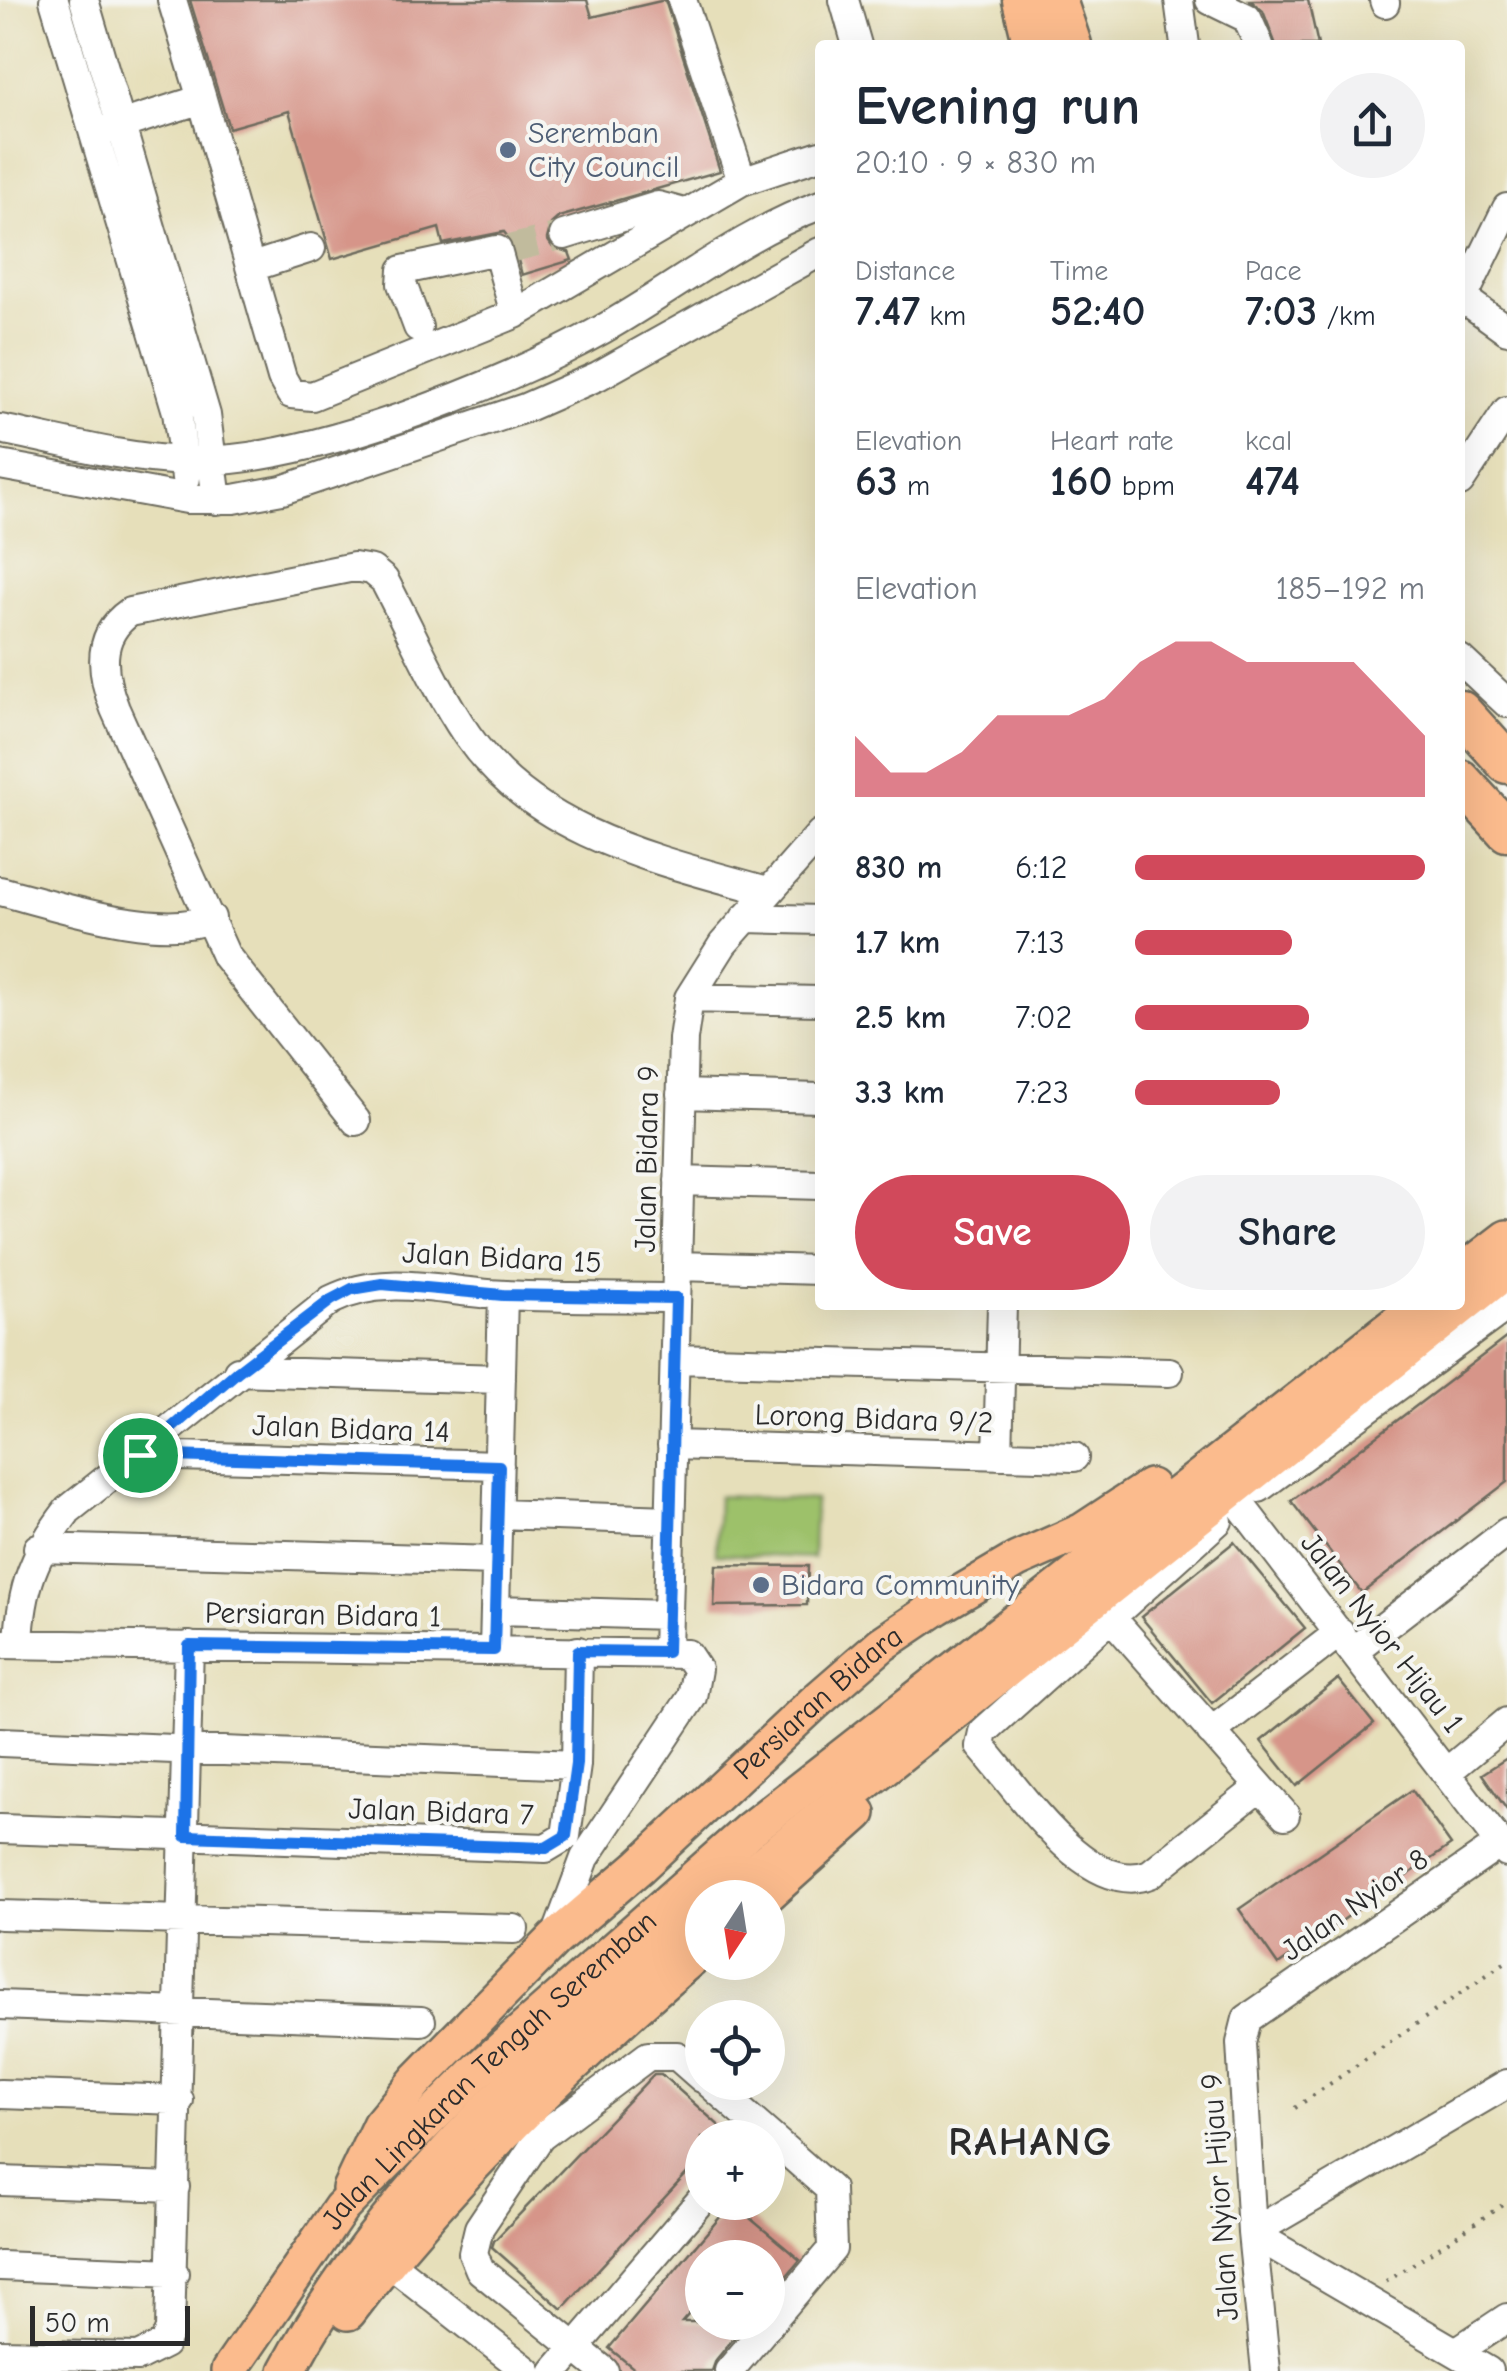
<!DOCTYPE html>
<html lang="en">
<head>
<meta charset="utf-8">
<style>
	:root { --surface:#fff; --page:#f2f2f3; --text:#1f2937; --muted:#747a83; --accent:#d1495b }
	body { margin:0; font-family:"Comic Neue",sans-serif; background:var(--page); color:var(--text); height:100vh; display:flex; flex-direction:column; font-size:38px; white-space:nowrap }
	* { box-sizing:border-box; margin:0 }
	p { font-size:32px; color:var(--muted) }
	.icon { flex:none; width:55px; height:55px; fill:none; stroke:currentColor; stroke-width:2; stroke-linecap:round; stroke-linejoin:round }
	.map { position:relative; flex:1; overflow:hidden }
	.panel { position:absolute; left:815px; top:40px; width:650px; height:1270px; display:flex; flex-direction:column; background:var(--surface); border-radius:10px; box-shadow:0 10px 40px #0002 }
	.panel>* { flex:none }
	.needle { width:65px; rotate:192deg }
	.fabs { position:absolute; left:685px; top:1880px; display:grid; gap:20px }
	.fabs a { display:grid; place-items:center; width:100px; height:100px; border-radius:50%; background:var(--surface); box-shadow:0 10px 40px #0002; font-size:50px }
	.scale { position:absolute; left:30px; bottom:25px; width:160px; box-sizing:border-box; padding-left:10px; border:5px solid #2b2b2b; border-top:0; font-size:28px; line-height:35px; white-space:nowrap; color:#2b2b2b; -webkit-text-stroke:8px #f6f6f2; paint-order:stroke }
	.pin { position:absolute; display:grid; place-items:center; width:85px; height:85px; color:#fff; margin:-42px; border:5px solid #fff; border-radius:50%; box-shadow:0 2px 10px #0007 }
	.round { display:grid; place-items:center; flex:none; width:105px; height:105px; border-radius:52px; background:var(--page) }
	.overview { display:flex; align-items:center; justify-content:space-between; height:170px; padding:0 40px }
	h1 { font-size:55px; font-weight:700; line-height:75px }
	.figures { display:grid; grid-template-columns:repeat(3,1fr); gap:15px; height:170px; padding:10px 40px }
	.figures div { display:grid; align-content:center }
	.figures b { font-size:42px; font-weight:700 }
	.figures small { font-size:28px; font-weight:400 }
	.figures p { font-size:28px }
	.chart { height:280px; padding:20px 40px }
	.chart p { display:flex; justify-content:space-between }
	.chart svg { width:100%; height:180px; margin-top:10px; fill:var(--accent); opacity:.7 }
	.action { display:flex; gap:20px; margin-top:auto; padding:20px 40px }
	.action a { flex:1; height:115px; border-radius:60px; background:var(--accent); color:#fff; font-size:40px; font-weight:700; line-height:115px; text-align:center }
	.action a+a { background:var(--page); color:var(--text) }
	ul { padding:0 40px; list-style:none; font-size:32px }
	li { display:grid; grid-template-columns:160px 120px 1fr; align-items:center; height:75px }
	li i { height:25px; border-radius:12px; background:var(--accent) }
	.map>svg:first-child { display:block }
</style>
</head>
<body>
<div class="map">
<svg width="1507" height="2371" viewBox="0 0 1507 2371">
	<rect width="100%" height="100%" fill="#f6f6f2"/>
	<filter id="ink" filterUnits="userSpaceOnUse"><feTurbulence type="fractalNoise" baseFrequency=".01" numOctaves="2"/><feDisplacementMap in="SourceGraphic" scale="20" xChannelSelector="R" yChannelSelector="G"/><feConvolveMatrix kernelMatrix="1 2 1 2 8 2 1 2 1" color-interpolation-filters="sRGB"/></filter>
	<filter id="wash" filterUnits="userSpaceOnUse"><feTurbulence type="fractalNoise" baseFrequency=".0048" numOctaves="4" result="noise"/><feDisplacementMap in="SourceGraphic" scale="40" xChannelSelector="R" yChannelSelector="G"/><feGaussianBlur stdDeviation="2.25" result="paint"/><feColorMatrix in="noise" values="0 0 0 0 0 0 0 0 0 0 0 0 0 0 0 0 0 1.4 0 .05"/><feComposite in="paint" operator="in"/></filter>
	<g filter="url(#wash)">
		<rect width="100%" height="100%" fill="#e6dfba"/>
		<!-- green -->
		<path fill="#9dc16b" stroke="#64764b" stroke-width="2.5" d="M718,1496L815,1500L813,1558L716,1554Z"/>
		<g id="blocks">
			<!-- building -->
			<path fill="#d69589" d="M190,0H587L592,17L665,0L720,171L559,217L551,224L547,239L553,248L569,252L572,260L522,275L514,245L504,232L443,244L439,228L332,259L289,111L229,128Z
				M1250,0H1308L1318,45H1276L1263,11Z
				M1507,1337V1482L1362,1593L1291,1501Z
				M1234,1542L1305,1628L1212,1703L1141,1617Z
				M716,1565L808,1566L807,1605L714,1606Z
				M1338,1679L1374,1724L1297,1786L1261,1741Z
				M1507,1758V1810L1482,1774Z
				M1412,1790L1451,1845L1278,1965L1239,1909Z
				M654,2074H661L733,2138H702V2157L562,2309L492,2247L494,2241Z
				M732,2203L800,2260L768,2298V2258H702V2299L682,2322H747L716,2360L712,2371H637L609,2348Z"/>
		</g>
	</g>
	<g filter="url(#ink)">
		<use href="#blocks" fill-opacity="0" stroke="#6c6a5d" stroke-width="2.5"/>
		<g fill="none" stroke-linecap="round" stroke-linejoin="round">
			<!-- minor-tunnel -->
			<path stroke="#c1bb9d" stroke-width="28" stroke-dasharray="28 14" stroke-linecap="butt" d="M509,249L564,235"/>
			<defs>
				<path id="minor" d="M54,0L177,412L186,478
					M84,0L206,415L217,500
					M172,0L202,99
					M682,0L742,181
					M844,0L857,45
					M1179,0L1185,45
					M1210,0L1247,18L1259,45
					M1384,0L1385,3
					M95,133L202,99L282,378L291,394L312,396L515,314L742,181L820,155
					M564,235L658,206L684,213
					M252,267L311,248
					M1460,296L1507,330
					M1460,304L1507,208
					M418,327L402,284L403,270L497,250L515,314
					M0,429C61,441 125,459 187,461C302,465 502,386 603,329C675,288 742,234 820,205
					M0,465L187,499H234L282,490L525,408L598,376L820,252
					M1460,482L1507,411
					M1460,659L1507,703
					M0,891C53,904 161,941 211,918
					M745,918L820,920
					M689,998L820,1001
					M681,1094L820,1098
					M356,1121L226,956L115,709C101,674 95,636 130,612L354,567L372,570L384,580C411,631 435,688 467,735C536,835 658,860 767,891
					M679,1181L820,1185
					M677,1266L820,1270
					M675,1359L1169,1372
					M238,1371L501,1379
					M672,1445L1074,1457
					M141,1455L499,1465
					M998,1455L1002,1305
					M1259,1488L1507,1306
					M1239,1503L1507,1853
					M498,1514L670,1520
					M1218,1521L983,1732L980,1746C1018,1788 1087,1899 1150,1874L1260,1787
					M38,1548L496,1561
					M495,1610L668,1615
					M1109,1615L1285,1815
					M0,1644L687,1654L697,1669L692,1697L585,1858L555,1939
					M19,1644C21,1588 34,1554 68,1510L331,1300C385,1272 447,1293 506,1295C562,1298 619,1297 676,1298
					M494,1650L503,1295
					M1354,1650L1507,1532
					M667,1652L683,1039L689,998L723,944L820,834
					M1211,1732L1340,1632
					M0,1742L576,1765
					M1448,1771L1507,1722
					M0,1829L546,1848L566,1836L576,1765L578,1651
					M0,1915L514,1929
					M0,2005L421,2021
					M708,2082L830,2189L832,2249L729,2371
					M0,2094L179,2100
					M0,2181L175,2187
					M1252,2233L1507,2084
					M1252,2233L1488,2371
					M387,2261L527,2371
					M0,2266L174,2273
					M1456,2352L1507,2318
					M0,2354L138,2357L164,2344L170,2329L189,1646
					M555,2371L702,2199
					M604,2371L480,2270L473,2253L479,2228L540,2137L648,2056H677L702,2078
					M1266,2371L1252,2233L1241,2043L1247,2019L1500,1844"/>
				<g id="major">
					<path d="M1460,1274L1507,1238"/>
					<path d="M720,1898L1507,1270"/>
					<path d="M763,1898L858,1813"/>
					<path id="s1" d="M350,2189L380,2125L418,2079L555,1939L640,1866L814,1703L882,1644L937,1607L1017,1560L1083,1531L1150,1487"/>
					<path d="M348,2312C451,2177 573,2059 702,1949"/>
					<path id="s2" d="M229,2371L341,2208L476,2072L749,1830L1420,1305"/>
					<path d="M287,2371C387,2184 546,2051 702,1913"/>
				</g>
				<path id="highway" d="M1023,0L1034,45
					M1056,0L1071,45
					M1460,711L1507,763
					M1460,780L1507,831"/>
			</defs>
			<!-- minor casing -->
			<use href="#minor" stroke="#6c6a5d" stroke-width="32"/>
			<!-- major casing -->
			<use href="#major" stroke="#6c6a5d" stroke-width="40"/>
			<!-- highway casing -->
			<use href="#highway" stroke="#6c6a5d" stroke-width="45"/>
			<!-- path -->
			<path stroke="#6c6a5d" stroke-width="4" stroke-dasharray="2.5 8" stroke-linecap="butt" d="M1295,2108L1507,1961
				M1386,2282L1507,2202"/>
			<!-- minor -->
			<use href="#minor" stroke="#fff" stroke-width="28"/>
			<!-- major -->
			<use href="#major" stroke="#fbbb8d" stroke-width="35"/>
			<!-- highway -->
			<use href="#highway" stroke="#fbbb8d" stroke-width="40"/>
		</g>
	</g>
	<g fill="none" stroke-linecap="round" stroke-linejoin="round" filter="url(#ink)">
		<defs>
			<path id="route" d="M382,1284L503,1295L676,1298L667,1652L578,1651L576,1764L566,1836L546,1848L186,1836L189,1646L494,1650L499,1466L140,1455L238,1371L331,1300L352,1289Z"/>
		</defs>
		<!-- route casing -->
		<use href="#route" stroke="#fff" stroke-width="20"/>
		<!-- route -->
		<use href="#route" stroke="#1a73e8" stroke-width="12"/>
	</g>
	<!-- markers -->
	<g fill="#5c6f8a" stroke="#f6f6f2" stroke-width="4">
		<circle cx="508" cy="150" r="10"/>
		<circle cx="761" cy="1585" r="10"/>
	</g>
	<g text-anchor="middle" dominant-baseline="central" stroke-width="8" stroke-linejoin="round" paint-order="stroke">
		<!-- service labels -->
		<g font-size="30" fill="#4e5e75" stroke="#f6f6f2" text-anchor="start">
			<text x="528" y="133">Seremban<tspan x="528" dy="34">City Council</tspan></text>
			<text x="781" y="1585">Bidara Community</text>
		</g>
		<!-- street labels -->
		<g font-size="30" fill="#2b2b2b" stroke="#f6f6f2">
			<text transform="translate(647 1159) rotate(-89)">Jalan Bidara 9</text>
			<text transform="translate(502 1258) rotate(3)">Jalan Bidara 15</text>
			<text transform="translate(874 1419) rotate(2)">Lorong Bidara 9/2</text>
			<text transform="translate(351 1429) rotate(2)">Jalan Bidara 14</text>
			<text transform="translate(323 1615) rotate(1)">Persiaran Bidara 1</text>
			<text transform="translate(1382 1633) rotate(52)">Jalan Nyior Hijau 1</text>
			<text stroke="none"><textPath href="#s1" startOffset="680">Persiaran Bidara</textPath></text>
			<text transform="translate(441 1812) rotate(2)">Jalan Bidara 7</text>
			<text transform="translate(1355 1905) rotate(-35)">Jalan Nyior 8</text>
			<text stroke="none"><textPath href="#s2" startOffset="400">Jalan Lingkaran Tengah Seremban</textPath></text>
			<text transform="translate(1220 2197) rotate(-94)">Jalan Nyior Hijau 9</text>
		</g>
		<!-- district labels -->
		<g font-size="40" font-weight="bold" letter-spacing="2.5" fill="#2b2b2b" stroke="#f6f6f2">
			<text x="1031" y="2142">RAHANG</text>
		</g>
	</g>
</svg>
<div class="fabs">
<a><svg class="needle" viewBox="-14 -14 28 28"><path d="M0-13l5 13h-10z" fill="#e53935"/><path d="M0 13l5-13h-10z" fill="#747a83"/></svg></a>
<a><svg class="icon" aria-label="locate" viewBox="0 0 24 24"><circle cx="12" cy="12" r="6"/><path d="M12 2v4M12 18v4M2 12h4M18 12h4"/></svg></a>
<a>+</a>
<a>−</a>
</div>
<div class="scale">50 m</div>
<div class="pin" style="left:140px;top:1455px;background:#1e9e55"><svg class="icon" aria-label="arrive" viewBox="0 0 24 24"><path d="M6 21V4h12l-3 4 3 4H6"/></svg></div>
<section class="panel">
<div class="overview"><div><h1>Evening run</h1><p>20:10 · 9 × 830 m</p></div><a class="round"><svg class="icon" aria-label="share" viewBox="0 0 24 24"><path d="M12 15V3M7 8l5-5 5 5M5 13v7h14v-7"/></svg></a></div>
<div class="figures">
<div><p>Distance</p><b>7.47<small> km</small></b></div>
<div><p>Time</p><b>52:40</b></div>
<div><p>Pace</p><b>7:03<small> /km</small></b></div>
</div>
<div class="figures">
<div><p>Elevation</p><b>63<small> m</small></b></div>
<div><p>Heart rate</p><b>160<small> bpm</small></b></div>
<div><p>kcal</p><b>474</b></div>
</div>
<div class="chart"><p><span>Elevation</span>185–192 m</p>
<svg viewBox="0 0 160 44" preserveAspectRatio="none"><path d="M0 44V29L10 38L20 38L30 33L40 24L50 24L60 24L70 20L80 11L90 6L100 6L110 11L120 11L130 11L140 11L150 20L160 29V44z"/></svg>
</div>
<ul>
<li><b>830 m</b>6:12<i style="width:100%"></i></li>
<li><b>1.7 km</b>7:13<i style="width:54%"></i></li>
<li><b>2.5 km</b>7:02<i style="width:60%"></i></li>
<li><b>3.3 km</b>7:23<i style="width:50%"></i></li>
</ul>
<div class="action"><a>Save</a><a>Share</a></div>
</section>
</div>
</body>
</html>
